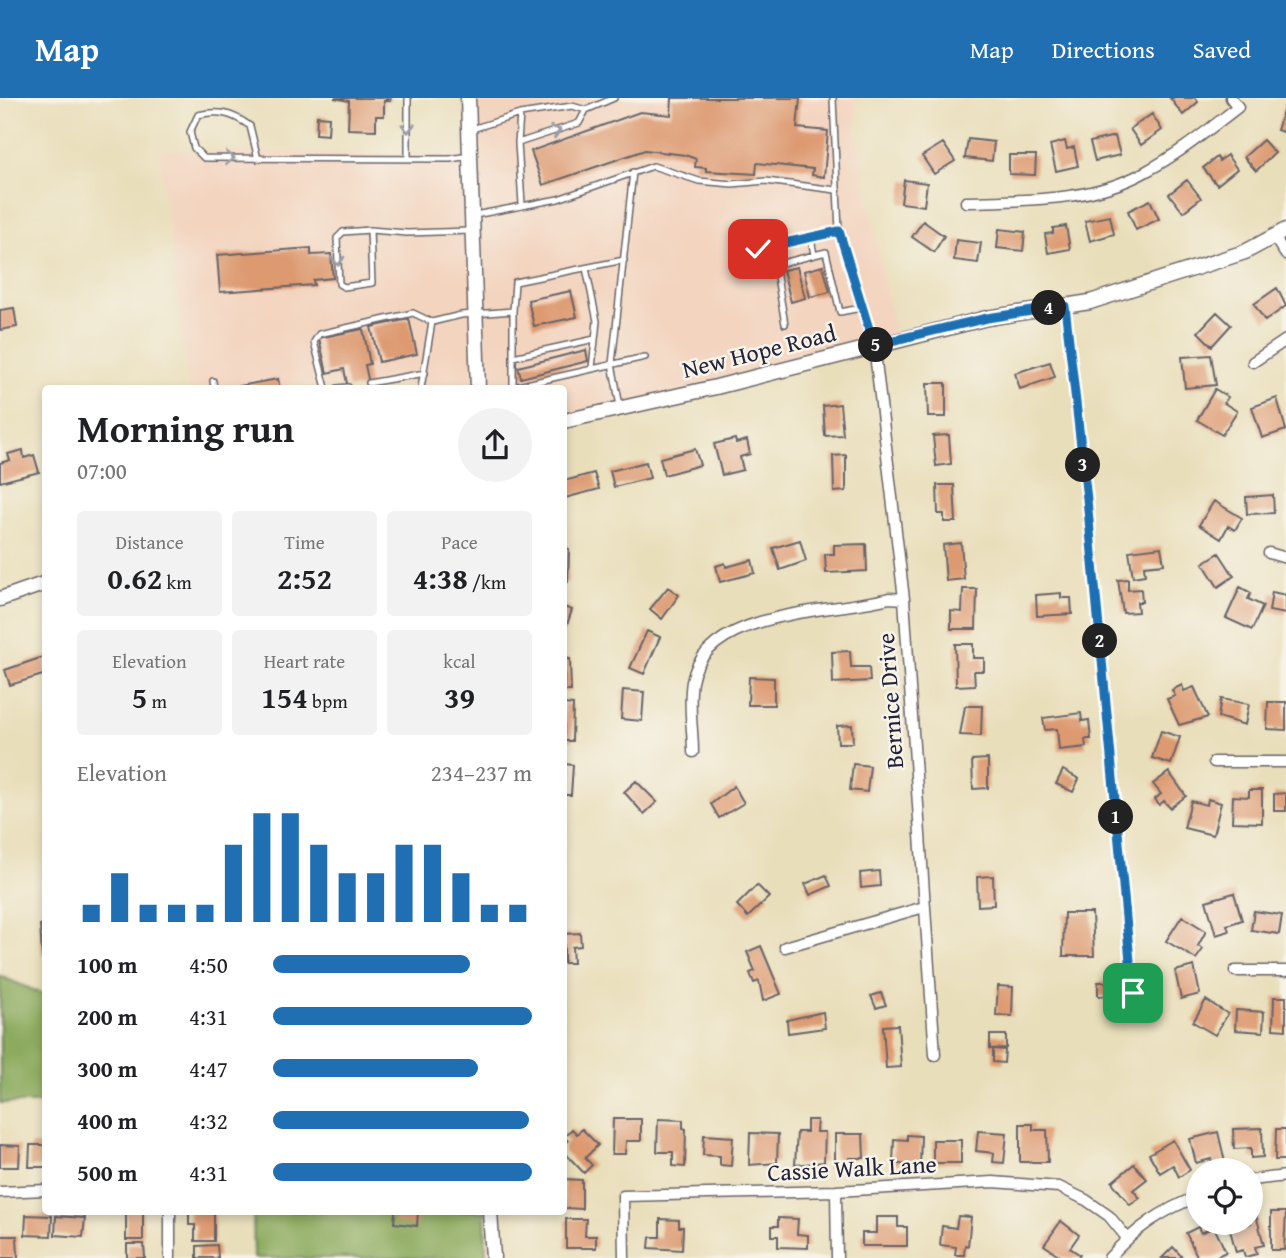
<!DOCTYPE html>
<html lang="en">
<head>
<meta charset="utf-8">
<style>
	:root { --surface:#fff; --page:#f2f2f2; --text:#202124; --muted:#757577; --accent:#1f6fb2 }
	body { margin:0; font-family:"Gentium Book Plus",serif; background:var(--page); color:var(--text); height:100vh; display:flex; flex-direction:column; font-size:26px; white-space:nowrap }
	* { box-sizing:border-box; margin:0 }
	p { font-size:23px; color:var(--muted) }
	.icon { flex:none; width:38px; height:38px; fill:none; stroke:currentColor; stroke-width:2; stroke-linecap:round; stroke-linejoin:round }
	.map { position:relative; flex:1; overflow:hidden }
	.panel { position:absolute; left:42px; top:287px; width:525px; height:830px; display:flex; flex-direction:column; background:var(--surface); border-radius:7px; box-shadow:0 4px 10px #0003 }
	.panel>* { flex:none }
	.tools { position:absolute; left:1186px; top:1060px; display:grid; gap:14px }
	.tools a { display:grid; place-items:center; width:77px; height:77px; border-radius:50%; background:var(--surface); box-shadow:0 4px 10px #0003; font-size:35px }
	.pin { position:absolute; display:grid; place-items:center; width:60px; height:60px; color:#fff; margin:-30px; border-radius:14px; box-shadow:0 4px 10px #0006 }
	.km { position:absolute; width:35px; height:35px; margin:-18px; border-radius:50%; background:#222; color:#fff; font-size:19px; line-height:35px; text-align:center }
	.round { display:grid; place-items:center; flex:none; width:74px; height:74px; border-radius:37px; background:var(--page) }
	.summary { display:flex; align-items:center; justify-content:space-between; height:119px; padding:0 35px }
	h1 { font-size:38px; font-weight:600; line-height:52px }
	.figures { display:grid; grid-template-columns:repeat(3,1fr); gap:10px; height:119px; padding:7px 35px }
	.figures div { display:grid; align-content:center; border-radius:7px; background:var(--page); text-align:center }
	.figures b { font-size:30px; font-weight:600 }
	.figures small { font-size:19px; font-weight:400 }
	.figures p { font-size:19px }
	.chart { height:196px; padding:14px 35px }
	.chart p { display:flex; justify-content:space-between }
	.chart svg { width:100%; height:126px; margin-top:7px; stroke:var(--accent); stroke-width:6 }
	ul { padding:0 35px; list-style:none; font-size:23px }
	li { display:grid; grid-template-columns:112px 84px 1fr; align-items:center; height:52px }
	li i { height:18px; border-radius:9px; background:var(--accent) }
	header { display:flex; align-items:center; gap:42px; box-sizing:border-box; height:98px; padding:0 35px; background:var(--accent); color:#fff }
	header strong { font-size:33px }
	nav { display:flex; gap:38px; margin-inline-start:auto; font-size:24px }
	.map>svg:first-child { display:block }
</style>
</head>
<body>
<header>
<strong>Map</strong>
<nav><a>Map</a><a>Directions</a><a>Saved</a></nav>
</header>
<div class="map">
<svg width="1286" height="1160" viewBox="0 0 1286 1160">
	<rect width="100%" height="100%" fill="#f7f3e8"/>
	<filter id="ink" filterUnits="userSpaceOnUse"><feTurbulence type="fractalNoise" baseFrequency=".0143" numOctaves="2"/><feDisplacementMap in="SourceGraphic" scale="14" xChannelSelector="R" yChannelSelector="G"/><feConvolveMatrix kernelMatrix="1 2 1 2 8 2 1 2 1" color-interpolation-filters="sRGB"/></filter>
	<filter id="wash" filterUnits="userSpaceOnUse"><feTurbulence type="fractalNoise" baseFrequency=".00686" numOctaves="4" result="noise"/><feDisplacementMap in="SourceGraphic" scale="28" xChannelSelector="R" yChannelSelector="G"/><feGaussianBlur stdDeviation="1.57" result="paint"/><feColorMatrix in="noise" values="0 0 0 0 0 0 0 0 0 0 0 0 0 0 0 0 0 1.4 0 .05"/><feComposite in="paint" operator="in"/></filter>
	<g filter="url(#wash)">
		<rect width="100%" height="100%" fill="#e9deba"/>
		<!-- built -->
		<path fill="#f3d4bf" d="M465,0H856V35L897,248L564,319V290H189L159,52L463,57Z"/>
		<!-- forest -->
		<path fill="#8dab5f" stroke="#58664d" stroke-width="2" d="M0,878L45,897V1005H0Z
			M253,1113H485L486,1160H254Z"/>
		<g id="blocks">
			<!-- building -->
			<path fill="#dd9a71" d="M334,0H391L390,3H384V18H376V32L348,31L349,3Z
				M672,0H800L797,30L828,33L824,79L812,77L813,71L757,65L756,76L706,73V70L695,69L696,61L685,57L645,52L543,87L531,53L640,14L671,17Z
				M1170,0H1195L1198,4L1183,17Z
				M1286,4V35L1277,32Z
				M1152,16L1162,32L1141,47L1130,31Z
				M317,18L329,19L328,37L316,36Z
				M1115,38L1120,57L1095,63L1090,44Z
				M968,41L994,44L992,63L965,60Z
				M1263,42L1275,55L1256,73L1244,59Z
				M1065,43L1067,51L1074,49L1078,68L1056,73L1050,47Z
				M943,45L955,63L934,76L922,58Z
				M1009,57H1036L1035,77L1009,76Z
				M1227,57L1237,71L1217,87L1203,70L1217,59L1219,63Z
				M904,82L927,85L924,108L901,105Z
				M1187,82L1201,100L1183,114L1169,96Z
				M1150,102L1159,121L1136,132L1128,113Z
				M1110,118L1114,136L1090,143L1085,123Z
				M923,123L944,138L934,154L912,139Z
				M1066,128L1070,151L1048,155L1045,136L1053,135V130Z
				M999,131L1025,134L1023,153L997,150Z
				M956,142L981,145L978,165L954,162Z
				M311,150V157L331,156L333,180L313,182L314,187L220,194L217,157Z
				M823,168L830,194L810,199L804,173Z
				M797,169L805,200L791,204L783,172Z
				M1277,190L1286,208L1265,223L1254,206Z
				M571,193L577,219L534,228L528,202Z
				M14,210L17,229L0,232V212Z
				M1217,214L1231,227L1212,248L1198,234Z
				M409,221L417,256L379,264L371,229Z
				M363,231L370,266L365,267L370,290H348L344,271L327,275L319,240Z
				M586,252L588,263L521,280L518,269Z
				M1211,257L1216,287L1185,290L1182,259Z
				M1050,264L1055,279L1020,291L1015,275Z
				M278,281L280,290H234V289Z
				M927,285H946V319H928Z
				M1215,291L1228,299L1224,305L1237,313L1222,337L1197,322Z
				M1277,300L1286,332L1262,340L1252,309Z
				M840,306L843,337L825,338L823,308Z
				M949,337L951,366L936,368L933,338Z
				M735,341L736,345L747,342L750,356L740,359L743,372L722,377L714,346Z
				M695,351L700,367L664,377L660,360Z
				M23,352L24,360L34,357L39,374L0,384V365L10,362L8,356Z
				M846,357V393L834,394L833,358Z
				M646,364L650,380L614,389L610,373Z
				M594,375L599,391L565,400L564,383Z
				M937,387H954L956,424H944V416H938Z
				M1273,397L1274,415L1247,416L1246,399Z
				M1214,403L1242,420L1235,432L1228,428L1221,441L1199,427Z
				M800,442L806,463L780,472L773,450Z
				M961,445L964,481L946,483L943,447Z
				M866,446L867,473L826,475L825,456H834V447Z
				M1161,449L1164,466L1144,468L1145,477L1133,479L1129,453Z
				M564,450L569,451L568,484H564Z
				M1219,455L1234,478L1218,489L1203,465Z
				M752,462L755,475L720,484L716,468L725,465L726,469Z
				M1128,481V492L1141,491L1142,504H1137L1138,514L1123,515L1118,482Z
				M668,489L679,497L662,521L650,511Z
				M1240,489L1251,495L1248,501L1263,508L1252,532L1226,520Z
				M963,491H977L976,531H951V513L962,514Z
				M1272,494L1286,497V516L1269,513Z
				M1061,495V500H1071L1072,516L1037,518L1036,497Z
				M564,509L572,512L564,535Z
				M647,533L660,539L644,576L630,570Z
				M955,546H973V560H984V573H974L975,587L956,588Z
				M850,553L851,569H869L870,583L833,585L832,554Z
				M46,558V576L10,587L5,572Z
				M564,561H570L571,593H564Z
				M749,579L774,580V607H748Z
				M1182,587L1184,593L1194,589L1208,619L1179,627L1167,601L1175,598L1172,592Z
				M623,592L644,594L642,623L621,621Z
				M1221,601L1249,606L1245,627L1218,619Z
				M1268,604H1286V632L1267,631Z
				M564,606L573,607L572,643H564Z
				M965,608H982L981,638L960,637Z
				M1081,615L1082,623L1089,622L1091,641H1085L1086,649L1059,652L1057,631L1045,632L1043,620Z
				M852,627L853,645H838L837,628Z
				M1161,633L1180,639L1171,666L1152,660Z
				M988,661V690L973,691L972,662Z
				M564,666L573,667L571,697H564Z
				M853,666L870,668L867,694L850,692Z
				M1063,672L1079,681L1073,694L1056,686Z
				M1169,674L1186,698L1170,710L1164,703L1159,707L1155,701L1161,696L1153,686Z
				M636,683L657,704L644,716L624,694Z
				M734,688L744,705L719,720L711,706Z
				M1249,692H1262V725L1232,724L1233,698L1249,699Z
				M1286,695V713H1274V696Z
				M1208,701L1221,705L1213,737L1184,730L1191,703L1207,707Z
				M879,773L880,788L861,790L860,775Z
				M826,777L831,788L810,797L805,786Z
				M993,778L994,807L978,808L977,779Z
				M757,787L769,799L748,819L737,807Z
				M1234,795L1242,822L1227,827L1229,833L1216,837L1206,803Z
				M1254,813L1282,817L1279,836L1251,832Z
				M1064,815H1092L1094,858H1063Z
				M1182,818L1206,833L1198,848L1203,851L1196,861L1166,843Z
				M40,827H46V856L42,857Z
				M580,835L581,848L572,849L573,865H564V836Z
				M761,848L781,896L763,903L759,883L754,885L750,875L755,873L747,854Z
				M1194,868L1200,896L1181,901L1175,873Z
				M1098,884H1112V898H1098Z
				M998,888L1013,889L1012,918L996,917Z
				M881,895L886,907L876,910L871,898Z
				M1274,899H1286V932L1273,931Z
				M1206,902L1228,916L1215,937L1193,924Z
				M1236,912L1264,914L1263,934L1235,932Z
				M823,914L825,930L788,935L787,922Z
				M898,927L901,969L886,970L883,928Z
				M990,937H1006V950L990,951Z
				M993,951L1005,952L1004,965L993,964Z
				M613,1021H641V1043H626L625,1056H612Z
				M658,1021L683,1022V1030L686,1031L685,1069L673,1068V1054H657Z
				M807,1022H817L816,1034H825L824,1064L795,1067L797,1034H807Z
				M1020,1026H1033V1032H1047L1048,1064H1020Z
				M1262,1030L1263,1059L1251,1060V1050L1234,1051L1233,1031Z
				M572,1031L577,1036L582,1031L598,1047L585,1060L592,1067L584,1075L564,1054V1047L568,1043L564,1039Z
				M1276,1031H1286V1062H1275Z
				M978,1033L1007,1035L1004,1065L993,1064L994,1055L976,1053Z
				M1218,1034L1225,1064L1213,1067L1211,1061L1196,1065L1190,1041Z
				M750,1035L778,1036L777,1065L749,1067Z
				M835,1036H863L864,1060H849V1067H835Z
				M704,1037L733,1039L731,1068L720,1067V1058L703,1057Z
				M907,1037L921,1038L920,1069L893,1065L894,1041L907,1042Z
				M933,1042H961V1065H933Z
				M1173,1042L1190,1072L1179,1079L1173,1067L1160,1075L1149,1056Z
				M0,1047L20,1048L19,1069H0Z
				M30,1047H46V1069H29Z
				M1134,1066L1147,1081L1133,1092L1140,1100L1130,1107L1112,1084Z
				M564,1081L582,1082V1111L564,1110Z
				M126,1113H143V1142H126Z
				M395,1113H418L417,1128L394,1125Z
				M1255,1113L1264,1147L1255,1149L1257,1156L1245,1159L1243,1152L1236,1154L1230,1132L1251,1125V1114Z
				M189,1114H214V1143H195V1127H189Z
				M1271,1114H1286L1284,1152H1271Z
				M26,1117L52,1118L51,1138L25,1137Z
				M56,1118L85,1120L83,1139L55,1137Z
				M958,1118L971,1119L968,1148L965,1147L964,1157H955L956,1149L940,1147L942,1128L956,1130Z
				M876,1119H898V1129H907V1148H862V1135H876Z
				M778,1120L798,1121L797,1136L808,1137V1150L778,1149V1138H772V1128H778Z
				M566,1121H586L585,1138H596V1150H566Z
				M660,1121L679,1122V1129H683L682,1152L649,1150L650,1139H660Z
				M1061,1123L1079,1137L1070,1150L1080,1157L1077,1160H1063L1044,1147Z
				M1198,1129L1201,1135L1214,1129L1226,1154L1213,1160H1198L1186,1135Z
				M0,1138H17L18,1160H0Z
				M127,1146H144L145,1160H127Z
				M217,1147L218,1160H197V1148Z
				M1173,1149L1183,1160H1162Z"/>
		</g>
	</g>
	<g filter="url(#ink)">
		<use href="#blocks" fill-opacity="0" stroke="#686467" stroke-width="2"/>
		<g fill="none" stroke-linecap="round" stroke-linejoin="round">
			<defs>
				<path id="service" d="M408,0V61
					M833,0L839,133L874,247
					M520,16L572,8L586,12
					M472,31L520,16L518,45L522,106
					M518,45L579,25L586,12L614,0
					M258,61L250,28C232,15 219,12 198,17L190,34L194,50L204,60L450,61L469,58
					M475,117L558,101L653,68L699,83L732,86L766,83L836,92
					M370,132L343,134L337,140L339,186L344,189L372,185L370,132L407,135L471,133
					M811,140L814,157
					M758,151L839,133
					M586,170L597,223L592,270
					M1065,211L1087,401L1133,895
					M513,213L515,184L624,162
					M785,226L775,167L826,154L840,214L861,210
					M513,259L595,241
					M213,283L214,290
					M369,285L425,275
					M326,290L314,244L319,236L413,215L432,224
					M338,290L348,289
					M421,290L432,224L461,217L513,213V289L645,259
					M620,308L612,266L633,74"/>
				<path id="minor" d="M966,104C1026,102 1091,104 1145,74C1179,56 1208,32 1238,9L1231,0
					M1274,139L1286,157
					M874,247L904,501L935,957
					M1253,264L1286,242
					M1269,455L1286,460
					M693,654C693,632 688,606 692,584C705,510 836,515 889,500L904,501
					M1214,664H1286
					M785,849L924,809
					M1235,873H1286
					M1251,1082L1286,1078
					M836,1093L837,1160
					M0,1094L46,1092
					M170,1113V1160
					M624,1160L623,1098L836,1093L993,1084L1059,1089L1086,1102L1109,1118L1127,1140
					M1109,1160C1136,1130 1162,1112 1199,1098"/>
				<path id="tertiary" d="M468,0L478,290
					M564,323L716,289L987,220L1090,204L1245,154L1286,132
					M0,501L46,485
					M490,1113L493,1160"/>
			</defs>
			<!-- service casing -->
			<use href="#service" stroke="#686467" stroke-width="8"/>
			<!-- minor casing -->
			<use href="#minor" stroke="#686467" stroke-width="13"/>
			<!-- tertiary casing -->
			<use href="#tertiary" stroke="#686467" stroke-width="17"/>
			<!-- service -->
			<use href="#service" stroke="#fff" stroke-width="5"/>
			<!-- minor -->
			<use href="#minor" stroke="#fff" stroke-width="10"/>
			<!-- tertiary -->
			<use href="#tertiary" stroke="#fff" stroke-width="14"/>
		</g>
		<!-- one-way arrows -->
		<defs><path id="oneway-chevron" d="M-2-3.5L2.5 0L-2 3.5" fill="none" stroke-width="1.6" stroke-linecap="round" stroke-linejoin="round" transform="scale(1.75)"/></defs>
		<g stroke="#9c9ca7">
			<use href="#oneway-chevron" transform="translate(408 30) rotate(90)"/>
			<use href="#oneway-chevron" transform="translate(556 33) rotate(-18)"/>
			<use href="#oneway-chevron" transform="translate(230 60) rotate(1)"/>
			<use href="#oneway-chevron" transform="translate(338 163) rotate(87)"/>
		</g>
	</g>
	<g fill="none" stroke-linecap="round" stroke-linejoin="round" filter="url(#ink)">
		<defs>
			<path id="route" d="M758,151L839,133L874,247L987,220L1065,208L1087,401L1133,895"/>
		</defs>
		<!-- route casing -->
		<use href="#route" stroke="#fff" stroke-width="14"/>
		<!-- route -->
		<use href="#route" stroke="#1f6fb2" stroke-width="9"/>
	</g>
	<g text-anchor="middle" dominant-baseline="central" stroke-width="5" stroke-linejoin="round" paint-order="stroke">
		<!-- street labels -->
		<g font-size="24" fill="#22223b" stroke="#f7f3e8">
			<text transform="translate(759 253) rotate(-14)">New Hope Road</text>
			<text transform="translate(890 603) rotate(-94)">Bernice Drive</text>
			<text transform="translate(852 1070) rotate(-3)">Cassie Walk Lane</text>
		</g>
	</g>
</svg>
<div class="tools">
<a><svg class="icon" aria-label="locate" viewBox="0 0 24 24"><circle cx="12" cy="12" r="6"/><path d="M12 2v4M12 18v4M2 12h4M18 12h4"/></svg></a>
</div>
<div class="pin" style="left:1133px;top:895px;background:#1e9e55"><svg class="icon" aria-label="arrive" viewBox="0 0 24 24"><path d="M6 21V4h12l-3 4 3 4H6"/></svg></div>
<div class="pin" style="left:758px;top:151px;background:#d93025"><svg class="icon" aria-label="check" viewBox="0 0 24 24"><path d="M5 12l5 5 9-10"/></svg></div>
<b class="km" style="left:1116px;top:719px">1</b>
<b class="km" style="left:1100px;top:543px">2</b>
<b class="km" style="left:1083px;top:367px">3</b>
<b class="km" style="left:1049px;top:210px">4</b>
<b class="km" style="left:876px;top:247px">5</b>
<section class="panel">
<div class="summary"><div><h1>Morning run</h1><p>07:00</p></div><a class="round"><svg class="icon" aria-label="share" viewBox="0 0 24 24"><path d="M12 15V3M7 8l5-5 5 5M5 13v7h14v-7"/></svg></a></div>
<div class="figures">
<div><p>Distance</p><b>0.62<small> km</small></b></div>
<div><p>Time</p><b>2:52</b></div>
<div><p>Pace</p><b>4:38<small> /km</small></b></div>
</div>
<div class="figures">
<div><p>Elevation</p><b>5<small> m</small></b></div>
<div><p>Heart rate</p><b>154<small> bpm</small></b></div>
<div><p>kcal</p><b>39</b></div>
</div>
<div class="chart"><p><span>Elevation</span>234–237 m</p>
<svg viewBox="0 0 160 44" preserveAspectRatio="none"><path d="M5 44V38M15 44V27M25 44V38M35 44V38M45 44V38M55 44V17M65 44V6M75 44V6M85 44V17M95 44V27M105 44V27M115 44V17M125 44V17M135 44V27M145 44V38M155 44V38"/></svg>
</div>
<ul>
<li><b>100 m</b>4:50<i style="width:76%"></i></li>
<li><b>200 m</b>4:31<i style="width:100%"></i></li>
<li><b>300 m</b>4:47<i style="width:79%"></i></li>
<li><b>400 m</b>4:32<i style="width:99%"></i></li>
<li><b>500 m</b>4:31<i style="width:100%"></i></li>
</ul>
</section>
</div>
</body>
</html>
